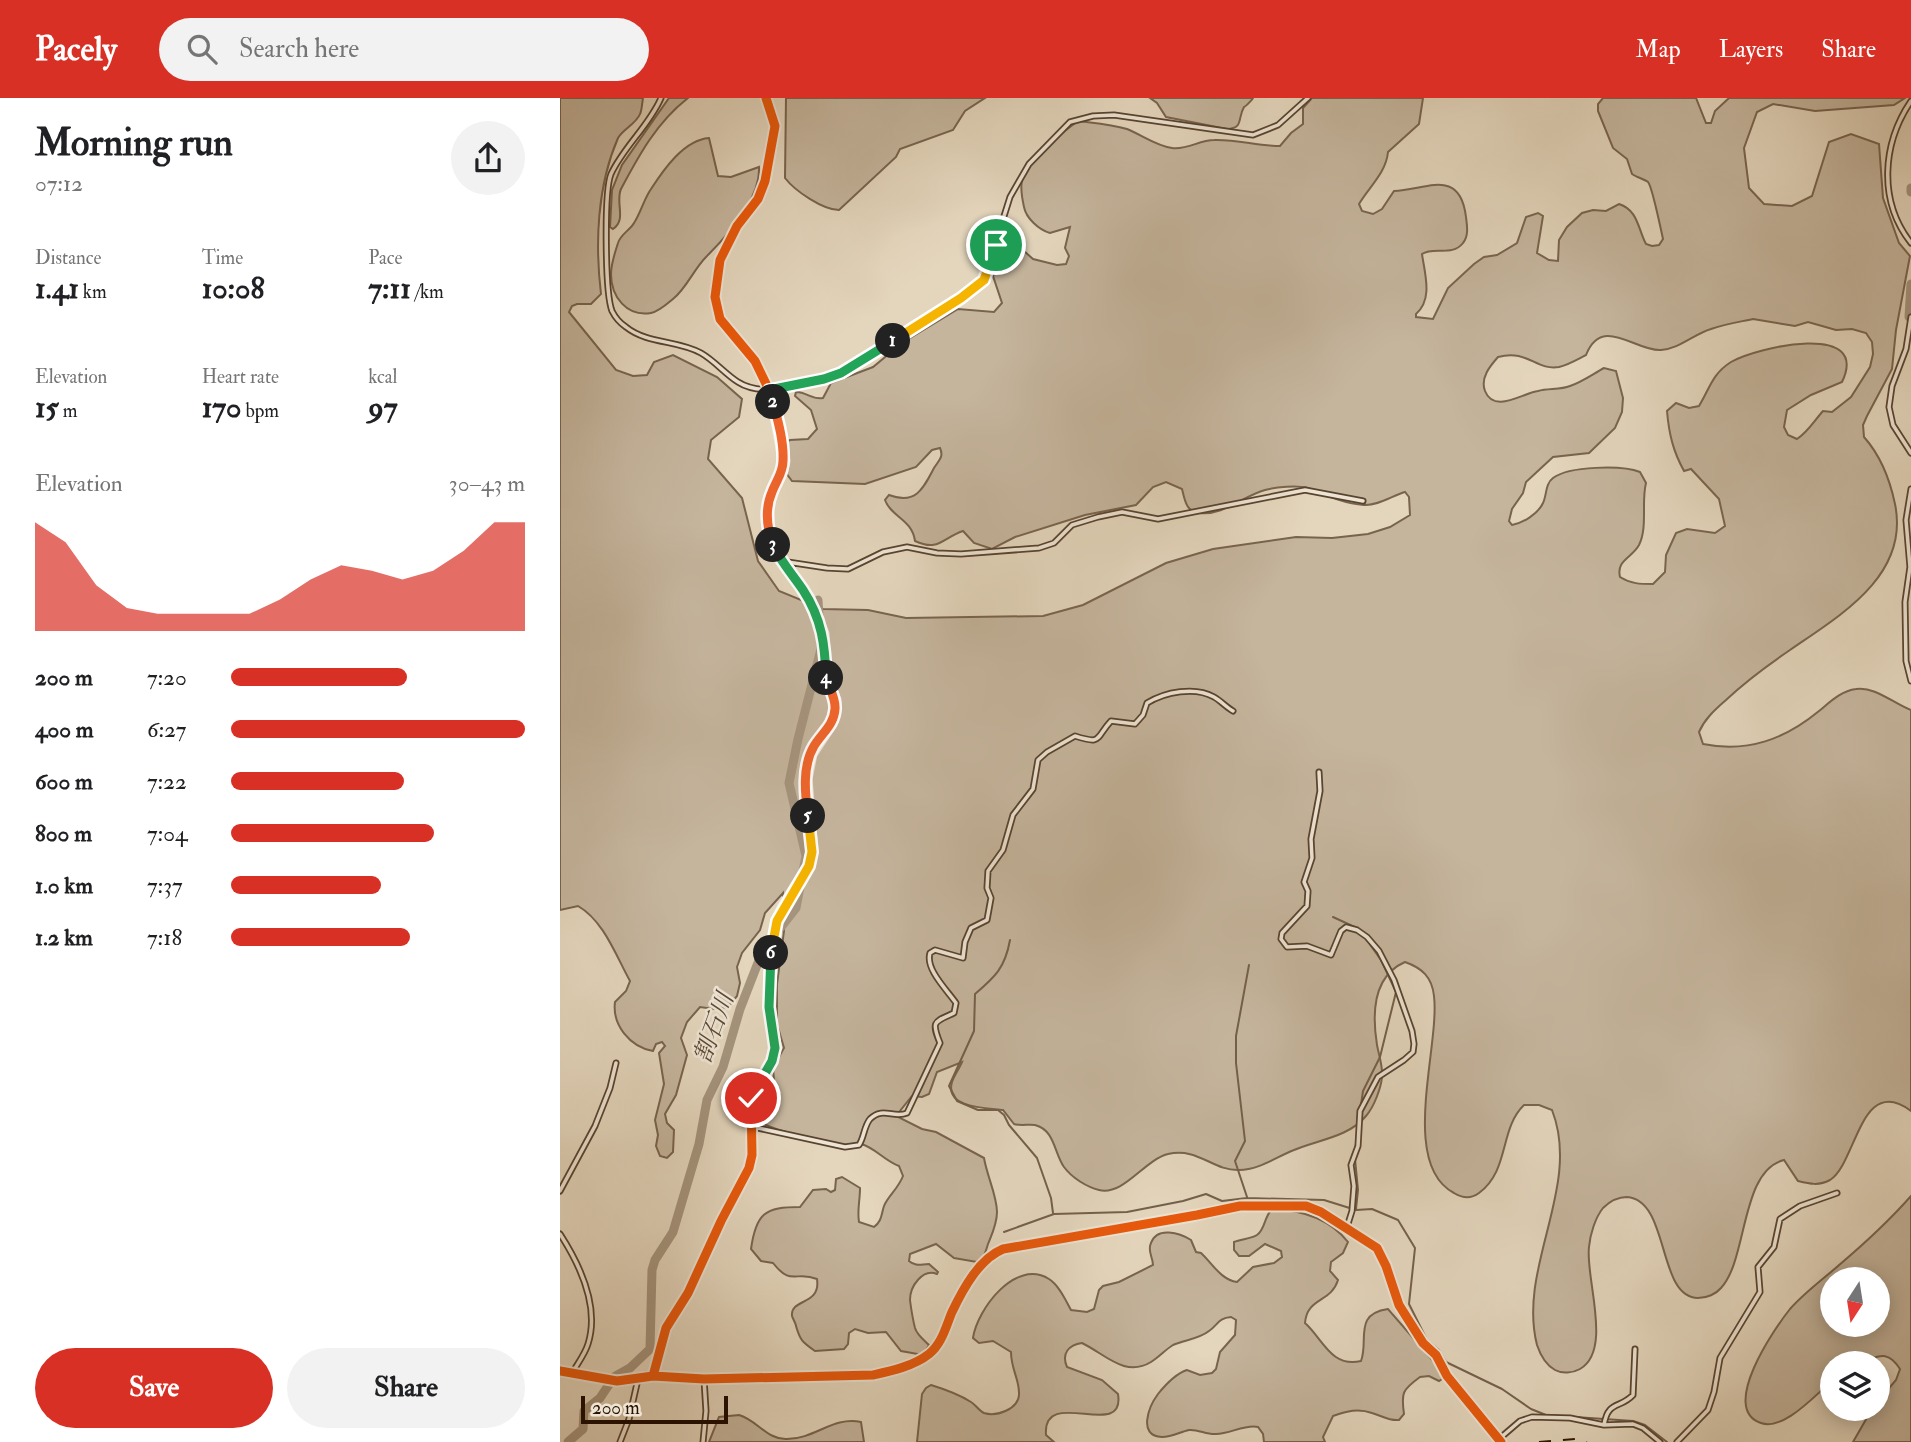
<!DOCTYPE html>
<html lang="en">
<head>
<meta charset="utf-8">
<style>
	:root { --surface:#fff; --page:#f2f2f2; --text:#202124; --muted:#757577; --accent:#d93025 }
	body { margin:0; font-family:"IM FELL Double Pica","Noto Serif JP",serif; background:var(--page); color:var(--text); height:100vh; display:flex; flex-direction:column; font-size:26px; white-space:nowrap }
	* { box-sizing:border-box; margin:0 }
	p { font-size:23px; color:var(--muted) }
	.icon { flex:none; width:38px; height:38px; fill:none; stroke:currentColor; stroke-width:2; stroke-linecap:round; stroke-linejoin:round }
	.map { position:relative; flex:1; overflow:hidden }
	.drawer { display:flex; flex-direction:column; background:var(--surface); width:560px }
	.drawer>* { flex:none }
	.needle { width:46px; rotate:192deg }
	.buttons { position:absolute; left:1260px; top:1169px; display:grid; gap:14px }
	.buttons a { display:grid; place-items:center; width:70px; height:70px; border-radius:50%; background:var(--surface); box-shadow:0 4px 18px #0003; font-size:35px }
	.scale { position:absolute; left:21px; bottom:18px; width:147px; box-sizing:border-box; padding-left:7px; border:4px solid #2b1300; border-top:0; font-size:19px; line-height:24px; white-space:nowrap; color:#2b1300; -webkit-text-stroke:5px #ede4d4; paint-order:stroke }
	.pin { position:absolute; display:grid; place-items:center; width:60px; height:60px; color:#fff; margin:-30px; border:4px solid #fff; border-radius:50%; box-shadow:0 2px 7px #0007 }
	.km { position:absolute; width:35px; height:35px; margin:-18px; border-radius:50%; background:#222; color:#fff; font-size:19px; line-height:35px; text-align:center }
	.round { display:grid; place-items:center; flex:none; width:74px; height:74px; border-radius:37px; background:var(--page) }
	.headline { display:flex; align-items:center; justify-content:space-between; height:119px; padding:0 35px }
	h1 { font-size:38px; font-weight:700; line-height:52px }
	.stats { display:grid; grid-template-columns:repeat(3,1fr); gap:10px; height:119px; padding:7px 35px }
	.stats div { display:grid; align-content:center }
	.stats b { font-size:30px; font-weight:700 }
	.stats small { font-size:19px; font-weight:400 }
	.stats p { font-size:19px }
	.chart { height:196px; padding:14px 35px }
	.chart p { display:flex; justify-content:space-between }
	.chart svg { width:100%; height:126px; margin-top:7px; fill:var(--accent); opacity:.7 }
	.action { display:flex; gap:14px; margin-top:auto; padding:14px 35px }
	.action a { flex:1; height:80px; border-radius:42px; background:var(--accent); color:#fff; font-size:28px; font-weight:700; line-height:80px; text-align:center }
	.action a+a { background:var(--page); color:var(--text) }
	ul { padding:0 35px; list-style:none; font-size:23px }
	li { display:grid; grid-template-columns:112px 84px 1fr; align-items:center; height:52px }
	li i { height:18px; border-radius:9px; background:var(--accent) }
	header { display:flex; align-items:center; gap:42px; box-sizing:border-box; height:98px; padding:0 35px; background:var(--accent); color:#fff }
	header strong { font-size:33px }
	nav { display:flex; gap:38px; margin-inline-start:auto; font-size:24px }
	.search { width:490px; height:63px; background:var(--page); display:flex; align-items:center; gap:18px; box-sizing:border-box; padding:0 24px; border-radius:38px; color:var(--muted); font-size:26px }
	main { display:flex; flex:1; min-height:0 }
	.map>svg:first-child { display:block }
</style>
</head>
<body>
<header>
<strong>Pacely</strong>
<div class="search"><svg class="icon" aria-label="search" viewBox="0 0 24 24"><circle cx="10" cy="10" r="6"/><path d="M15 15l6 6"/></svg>Search here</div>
<nav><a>Map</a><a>Layers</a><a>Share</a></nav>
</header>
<main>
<section class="drawer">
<div class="headline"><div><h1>Morning run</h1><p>07:12</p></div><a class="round"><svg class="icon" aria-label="share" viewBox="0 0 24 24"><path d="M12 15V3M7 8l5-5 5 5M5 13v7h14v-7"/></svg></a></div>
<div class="stats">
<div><p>Distance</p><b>1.41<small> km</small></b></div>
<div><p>Time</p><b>10:08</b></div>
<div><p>Pace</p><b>7:11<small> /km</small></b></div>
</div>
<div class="stats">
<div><p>Elevation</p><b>15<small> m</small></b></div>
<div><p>Heart rate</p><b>170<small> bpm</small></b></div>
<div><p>kcal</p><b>97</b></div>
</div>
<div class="chart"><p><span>Elevation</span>30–43 m</p>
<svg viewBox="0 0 160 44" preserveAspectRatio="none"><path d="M0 44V6L10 13L20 28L30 36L40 38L50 38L60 38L70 38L80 33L90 26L100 21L110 23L120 26L130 23L140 16L150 6L160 6V44z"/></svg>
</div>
<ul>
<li><b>200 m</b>7:20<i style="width:60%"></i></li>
<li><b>400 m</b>6:27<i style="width:100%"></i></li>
<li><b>600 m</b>7:22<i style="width:59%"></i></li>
<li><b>800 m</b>7:04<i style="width:69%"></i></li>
<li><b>1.0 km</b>7:37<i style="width:51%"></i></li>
<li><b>1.2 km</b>7:18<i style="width:61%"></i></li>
</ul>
<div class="action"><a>Save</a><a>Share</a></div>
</section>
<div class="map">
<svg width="1351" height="1344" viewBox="0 0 1351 1344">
	<rect width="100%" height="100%" fill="#e4d6bd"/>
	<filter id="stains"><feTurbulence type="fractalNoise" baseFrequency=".00286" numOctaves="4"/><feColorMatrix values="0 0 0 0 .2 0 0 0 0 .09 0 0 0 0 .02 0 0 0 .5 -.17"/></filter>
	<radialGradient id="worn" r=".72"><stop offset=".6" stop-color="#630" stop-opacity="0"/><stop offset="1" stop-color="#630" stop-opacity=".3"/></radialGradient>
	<!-- green -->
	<path fill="#c5b59d" stroke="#78644e" stroke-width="2" fill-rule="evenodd" d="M0,0H83C82,5 82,12 80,16C76,26 63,31 58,40C37,88 35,146 41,196L31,206H17L12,208L9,214L56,272L73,278L87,277L94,264L113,257L157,279L182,301L179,319L151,342L148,361L182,400L198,463L219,493L263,511L308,512L346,520L483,518L523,507L606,465L653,451L736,439L772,440L808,436L830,429L850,417L849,399L845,394C832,398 817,408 804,407C785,406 765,397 748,390C737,387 716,389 705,392C683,398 663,418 639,415C626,413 625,403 622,391L606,384L593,389L576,407L525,417L455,439L432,451L414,445L403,433C382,440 379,454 355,443C352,421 331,419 325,402L329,397C356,407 363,391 374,370C379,362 384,359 380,350L372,352L356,369L305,386L232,383L226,375L224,345L230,342L248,341L257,331L251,312L235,298L236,294C247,294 252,302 263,300L271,285L313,269L342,245L398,211L434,214L442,205L433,178L449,146L455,145L473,161L497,167L506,166L509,158L505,150L510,129L490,135C479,132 466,120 464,109C462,100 460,91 462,82C466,61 502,35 518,23C534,25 551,26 567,31C582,37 596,48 612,50C628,52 639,42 654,42C676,41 698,48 720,48L731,35L743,26V10L752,0H863L859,26L828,54C826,75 809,89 799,106L802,113L813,116L822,111L834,93C866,92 900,69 906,119C907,127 909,138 903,145C892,159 874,148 862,156C865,177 873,201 856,216V219L873,221L888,190L914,166L924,159L937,157L957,145L966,119L978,115L983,118L977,155L989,162L998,163L999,142L1007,129L1022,115L1033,112L1046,113L1059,106C1078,112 1078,131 1086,146L1092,148L1099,147L1103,141C1101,132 1092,88 1088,84C1084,81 1076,79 1072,76L1067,61L1053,50L1038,13V6L1043,0H1136L1146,25H1151L1155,13L1169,0H1345L1334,7L1255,13L1213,6L1197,14L1184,50L1189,90L1204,106L1232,108L1252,98L1269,44L1291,36L1319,46L1323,100L1339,145L1350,158L1336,232L1332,271L1307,318L1303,327L1304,339C1320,357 1330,382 1335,406C1350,478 1279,518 1230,552C1208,567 1186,583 1166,602C1156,611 1145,620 1139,634L1143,646C1188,655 1225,641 1259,613C1270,604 1281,593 1296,591C1315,588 1334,606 1351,612V1013C1300,975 1297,1065 1270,1082C1259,1088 1250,1086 1238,1083L1224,1062C1180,1073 1188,1161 1161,1190C1156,1196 1147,1200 1138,1200C1097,1200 1110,1102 1067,1099C1058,1099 1049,1104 1043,1110C1035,1120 1030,1137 1029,1149C1025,1180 1053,1252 1020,1271C1013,1275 1002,1276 995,1272C986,1267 980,1256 977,1247C957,1169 1022,1089 992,1012L979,1007H964C939,1031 950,1072 919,1095C911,1101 902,1100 894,1095C839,1066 880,949 874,898C872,879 862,870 845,864C813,878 812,916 817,947C819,958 823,968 822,979C821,990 814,1009 806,1018C789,1039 757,1042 734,1052C716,1059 699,1072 679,1072C653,1073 638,1049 608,1056C584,1062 564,1098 539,1092C527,1089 512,1080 504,1069C494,1055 495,1032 475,1027C469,1026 460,1028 454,1026L443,1012C429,1010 384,1011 392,984C394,978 399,971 402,964L377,974L369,996L362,999L352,998L336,1018L362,1031L376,1034L424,1060C427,1078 437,1098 437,1114C437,1126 432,1136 428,1146C425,1155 425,1159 417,1164L394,1160L376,1146L350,1156L349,1163C356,1169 361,1166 369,1166L378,1174L377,1176C363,1170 350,1188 350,1202C351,1210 353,1222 355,1230C357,1237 364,1242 369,1247L363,1257L341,1253L326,1234L308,1235L295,1231L289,1235L288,1246L284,1251L255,1253C242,1244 240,1242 236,1228C236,1226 232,1219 232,1218C230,1200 261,1208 257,1181C235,1172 232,1189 213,1165L201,1163L191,1151C196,1115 205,1109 240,1109L253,1092L266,1091L271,1094L275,1092L276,1081L282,1079L300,1090C300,1103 297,1112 299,1124L314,1129C322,1123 321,1117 324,1108C328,1098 338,1091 343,1078L339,1068C325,1063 314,1049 301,1046C296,1045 290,1047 284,1047C270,1046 203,1031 195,1020L194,1006L195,1002C204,1005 208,1002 215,996L213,970L224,950L217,926V886L224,833L223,795L205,815L200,832L182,855L177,869L180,885L177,898L168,909L154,911L140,909L127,924L121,940L127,957L116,997L105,1016L107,1025L114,1032L113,1054L107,1060L100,1058L96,1048L98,1037L95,1022L104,986L99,955L105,948L102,944L96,946L93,953C70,949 52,927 55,904L66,893L70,883C56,858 44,823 18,808L0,812ZM1193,221L1235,228L1248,224L1276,232L1292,231L1306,235L1312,244L1313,256L1310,269L1291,299L1272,314L1263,313C1254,323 1248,334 1237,341L1228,337L1224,329L1227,312L1251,297L1282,284C1311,223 1197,249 1171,264C1152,276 1150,290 1139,308L1129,310L1116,305L1107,313C1109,336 1113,353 1124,373L1131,371L1159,401L1165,428L1155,435L1127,431L1116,435L1106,457L1105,474L1093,486C1080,486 1071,486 1060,479C1056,462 1072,460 1079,447C1088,429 1081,404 1086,385L1080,374C1062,367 1009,368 993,380C985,386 987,397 983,405C978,416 963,425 952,427L949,423L952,411L963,395L966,384L993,359L1029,355L1055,330L1062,314L1063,300L1056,273L1044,270C1033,276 1022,284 1010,288C1000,292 988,290 978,293C963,295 934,316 925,293C920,280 930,268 938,259C968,251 976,273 999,269C1008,267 1018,261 1026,257C1042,216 1076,254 1101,252C1119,251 1134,236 1151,231C1165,226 1179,224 1193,221Z
		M109,0H128C97,24 79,57 61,91C55,104 67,122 53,131L50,129L52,92L62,67Z
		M226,0H425L405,13L393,32L340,51L336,59L279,112C263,112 235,93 225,80Z
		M590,0H693C693,1 685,9 684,9C677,21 684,30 667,31L606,19L597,5Z
		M149,40L158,78L171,79L199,69C201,101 167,138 146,159C134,171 126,191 113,201C107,206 98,214 91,215C67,219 51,199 51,176C51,167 55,154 58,145C60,137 70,132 74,125C81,114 84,101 91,91C104,71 124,42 149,40Z
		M1351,1098V1344H1293L1312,1311H1318V1303L1336,1282L1340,1271C1325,1247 1314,1263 1295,1265C1288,1266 1280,1265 1272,1265V1283C1255,1297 1224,1333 1201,1325C1159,1311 1214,1231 1230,1211C1244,1195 1262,1182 1278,1168C1304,1146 1329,1123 1351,1098ZM1272,1181H1318V1227H1272Z
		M712,1111C742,1112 769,1120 788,1144L783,1155L771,1164L770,1173L778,1182C771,1205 747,1199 745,1225C763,1241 771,1270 801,1263C809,1242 793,1216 828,1211L881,1272L882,1281L879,1283L869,1278L860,1279C842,1292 841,1295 844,1316L839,1322C828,1323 823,1318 812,1315C798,1310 787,1313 773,1318L763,1339L765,1344H704L703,1336L698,1329C685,1326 670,1336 656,1336C647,1337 638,1331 629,1332C620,1334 612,1339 602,1339C577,1338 589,1308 598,1296C606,1286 615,1276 627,1272L640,1277L652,1275L656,1271L660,1254L675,1237L676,1222L671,1219C658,1220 658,1227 649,1233C639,1241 624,1242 613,1247C605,1252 599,1259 591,1264C565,1280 545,1256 522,1245C509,1247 501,1255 507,1269L542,1282L558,1296C566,1344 482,1287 486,1337L494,1344H357L362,1296L366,1290L371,1287C384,1291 400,1297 411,1304C416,1307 419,1313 424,1315C437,1319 458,1311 459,1297C460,1282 451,1272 451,1254L433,1243L419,1245L413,1240C417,1212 455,1160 489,1181C499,1187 506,1203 511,1212L527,1214L534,1211L539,1192L543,1188L559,1184L593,1167C593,1159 587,1153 591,1145C597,1128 620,1135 631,1142L636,1154L641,1155C652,1165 661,1182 677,1184L693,1169L714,1165L722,1159L721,1153L705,1146L689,1158H679L674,1152V1144C681,1141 691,1141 697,1137C705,1132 704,1119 712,1111Z
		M179,1317C197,1322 207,1342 227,1341C255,1341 273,1318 301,1324L304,1344H149L159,1319Z"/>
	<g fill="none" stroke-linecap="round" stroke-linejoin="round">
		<!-- stream -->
		<path stroke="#74604b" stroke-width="2" d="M773,819L799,831
			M450,842C445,870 435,879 415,896L414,933L389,988L397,1003L418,1012H438L444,1017L449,1027L477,1060L491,1100L493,1115
			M801,1007L803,993L820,959L836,894L821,862L804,838
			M795,1052L797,1040
			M795,1061L798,1092L796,1111
			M687,1099L675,1063L685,1043L676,965V938L689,867
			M444,1134L494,1116L567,1114L623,1103L646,1096L662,1103L687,1100L764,1102L796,1112L812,1111L838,1122L855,1150L849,1206L867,1242L879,1252L886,1264L942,1291L971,1311L986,1317L1073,1323L1085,1327L1107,1344"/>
		<!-- river -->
		<path stroke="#a5947d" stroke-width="9" d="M1351,90V94
			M1349,219L1351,186
			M8,1344L23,1331L24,1313L40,1300L54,1279L70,1270L90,1251L92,1172L95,1162L113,1134L139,1046L147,1002L163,969L180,911L203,852L236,810L246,758L229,685L238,641L261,551L258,502"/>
		<defs>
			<path id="street" d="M101,0C89,28 64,48 51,76C44,93 45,195 52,213C55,219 60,225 66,229C87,246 118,242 141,255C155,263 165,276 178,284C204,301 254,285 281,275L401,200L424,182L450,99L469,66L510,24L533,18L554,17L693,37L718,27L748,0
				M1351,3C1322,46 1318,103 1351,145
				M1351,219L1346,251L1332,288L1329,309L1333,327L1351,355
				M1351,391L1346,422L1350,469L1345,504L1346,563L1351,583
				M221,463L267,470L288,471L323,454L347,449L377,455L401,456L479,450L494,445L512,427L538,419L562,414L598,421L745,392L803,403
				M759,674L760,693L751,741L752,760L744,784L748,793L747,808L722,835L721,841L727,849L747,848L771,857L781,833L786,829L797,832L807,839L819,853L834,882L852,933L854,946L853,954L844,962L818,979L800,1013L798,1048L791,1067L794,1088L792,1113L787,1129
				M192,1032L198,1030L285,1049L299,1047C304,1040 304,1028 310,1021C323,1008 334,1021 347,1015L380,945C371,923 374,924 394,915L396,905C387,892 365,871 370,855L375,852L403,860L405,844L411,830L427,822L431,800L427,790L428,773L443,752L453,717L473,691L478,662L487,654L515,638C543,647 535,640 551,623L575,626L583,617L587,605C605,594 635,588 654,599C661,603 666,609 673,613
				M0,1093L35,1028L50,990L56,965
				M0,1136C20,1167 40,1208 28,1246C25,1256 18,1265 12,1275
				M0,1273L57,1283L93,1278L144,1281L313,1277C331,1273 354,1268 369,1256C382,1246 386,1228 392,1214C403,1191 419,1161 443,1151L637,1117L680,1108H746L761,1114L817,1150L826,1168L839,1207L863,1245L876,1257L887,1278L941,1344
				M93,1278L106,1230L128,1195L161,1123L189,1070L192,1057L191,1000L212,963L215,950L209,909L211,852L217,823L223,810L249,768L252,754L246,681L251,656L272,624L275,612V602L266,582L263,536L249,501L216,453L208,430V412L211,395L221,376L224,363L217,323L209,292L195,263L160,221L155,199L160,162L177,128L198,101L205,83L215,28L206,0
				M1044,1327C1048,1302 1060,1311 1073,1297L1075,1251
				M939,1341L960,1323L972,1319L1010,1320L1044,1327L1073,1326L1083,1330L1100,1344
				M60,1344L69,1321L78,1281
				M143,1344L146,1313L144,1281
				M1117,1344L1148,1312L1154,1294L1160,1260L1200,1194L1198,1169L1214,1149L1220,1121L1240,1108L1277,1095"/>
		</defs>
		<!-- street casing -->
		<use href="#street" stroke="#59442f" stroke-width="7"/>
		<!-- street -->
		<use href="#street" stroke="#ede4d4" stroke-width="3.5"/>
		<!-- rail -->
		<path stroke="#2b1300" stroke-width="2" stroke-dasharray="12 12" stroke-linecap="butt" d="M979,1344L1015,1341L1027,1344"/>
		<defs>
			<path id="cycleway" d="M0,1273L57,1283L93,1278L144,1281L313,1277C331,1273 354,1268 369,1256C382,1246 386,1228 392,1214C403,1191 419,1161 443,1151L637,1117L680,1108H746L761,1114L817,1150L826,1168L839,1207L863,1245L876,1257L887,1278L941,1344
				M93,1278L106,1230L128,1195L161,1123L189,1070L192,1057L191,1000L212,963L215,950L209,909L211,852L217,823L223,810L249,768L252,754L246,681L251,656L272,624L275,612V602L266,582L263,536L249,501L216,453L208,430V412L211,395L221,376L224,363L217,323L209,292L195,263L160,221L155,199L160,162L177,128L198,101L205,83L215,28L206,0"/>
		</defs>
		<!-- cycleway casing -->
		<use href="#cycleway" stroke="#ede4d4" stroke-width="13"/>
		<!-- cycleway -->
		<use href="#cycleway" stroke="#e8590c" stroke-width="9"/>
	</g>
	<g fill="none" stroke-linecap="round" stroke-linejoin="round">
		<defs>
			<path id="split-1" d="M333,243L401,200L424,182L436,147"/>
			<path id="split-2" d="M213,304L209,292L264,281L281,275L333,243"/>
			<path id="split-3" d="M213,304C218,323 224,344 223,363C223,375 216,383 212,394C205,410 207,430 213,447"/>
			<path id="split-4" d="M213,447C221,464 233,477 243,492C262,521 265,547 266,580"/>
			<path id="split-5" d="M248,718C245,696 242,668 254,648C262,635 274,627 275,611C276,600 269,590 266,580"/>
			<path id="split-6" d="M211,855L217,823L249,768L252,754L248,718"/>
			<path id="split-7" d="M191,1000L212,963L215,950L209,909L211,855"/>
		</defs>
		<!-- split-1 casing -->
		<use href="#split-1" stroke="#fff" stroke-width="14"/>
		<!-- split-2 casing -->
		<use href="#split-2" stroke="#fff" stroke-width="14"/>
		<!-- split-3 casing -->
		<use href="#split-3" stroke="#fff" stroke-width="14"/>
		<!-- split-4 casing -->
		<use href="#split-4" stroke="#fff" stroke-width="14"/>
		<!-- split-5 casing -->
		<use href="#split-5" stroke="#fff" stroke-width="14"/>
		<!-- split-6 casing -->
		<use href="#split-6" stroke="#fff" stroke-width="14"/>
		<!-- split-7 casing -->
		<use href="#split-7" stroke="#fff" stroke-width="14"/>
		<!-- split-1 -->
		<use href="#split-1" stroke="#f5b400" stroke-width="9"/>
		<!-- split-2 -->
		<use href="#split-2" stroke="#22a559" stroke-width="9"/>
		<!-- split-3 -->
		<use href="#split-3" stroke="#f0652b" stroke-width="9"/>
		<!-- split-4 -->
		<use href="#split-4" stroke="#22a559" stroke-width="9"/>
		<!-- split-5 -->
		<use href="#split-5" stroke="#f0652b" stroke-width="9"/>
		<!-- split-6 -->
		<use href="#split-6" stroke="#f5b400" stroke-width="9"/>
		<!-- split-7 -->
		<use href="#split-7" stroke="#22a559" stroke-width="9"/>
	</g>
	<g text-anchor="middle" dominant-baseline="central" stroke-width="5" stroke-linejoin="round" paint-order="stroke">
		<!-- water labels -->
		<g font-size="24" font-style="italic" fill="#5c4732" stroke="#ede4d4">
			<text transform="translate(154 930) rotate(-70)">割石川</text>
		</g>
	</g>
	<rect width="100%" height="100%" filter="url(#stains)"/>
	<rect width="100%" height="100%" fill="url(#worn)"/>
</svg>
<div class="buttons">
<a><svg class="needle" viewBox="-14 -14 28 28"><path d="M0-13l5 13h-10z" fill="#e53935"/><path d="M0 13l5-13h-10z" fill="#757577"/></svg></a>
<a><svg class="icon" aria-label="layers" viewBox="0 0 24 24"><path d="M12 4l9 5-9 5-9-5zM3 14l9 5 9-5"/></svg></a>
</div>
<div class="scale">200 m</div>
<div class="pin" style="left:436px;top:147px;background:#1e9e55"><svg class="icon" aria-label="arrive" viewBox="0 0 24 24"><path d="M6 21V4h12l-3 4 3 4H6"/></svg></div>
<div class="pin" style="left:191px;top:1000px;background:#d93025"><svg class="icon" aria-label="check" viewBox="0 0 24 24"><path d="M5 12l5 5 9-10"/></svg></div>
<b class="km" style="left:333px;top:243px">1</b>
<b class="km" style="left:213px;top:304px">2</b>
<b class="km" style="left:213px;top:447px">3</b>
<b class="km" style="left:266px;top:580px">4</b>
<b class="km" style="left:248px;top:718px">5</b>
<b class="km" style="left:211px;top:855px">6</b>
</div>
</main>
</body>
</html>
